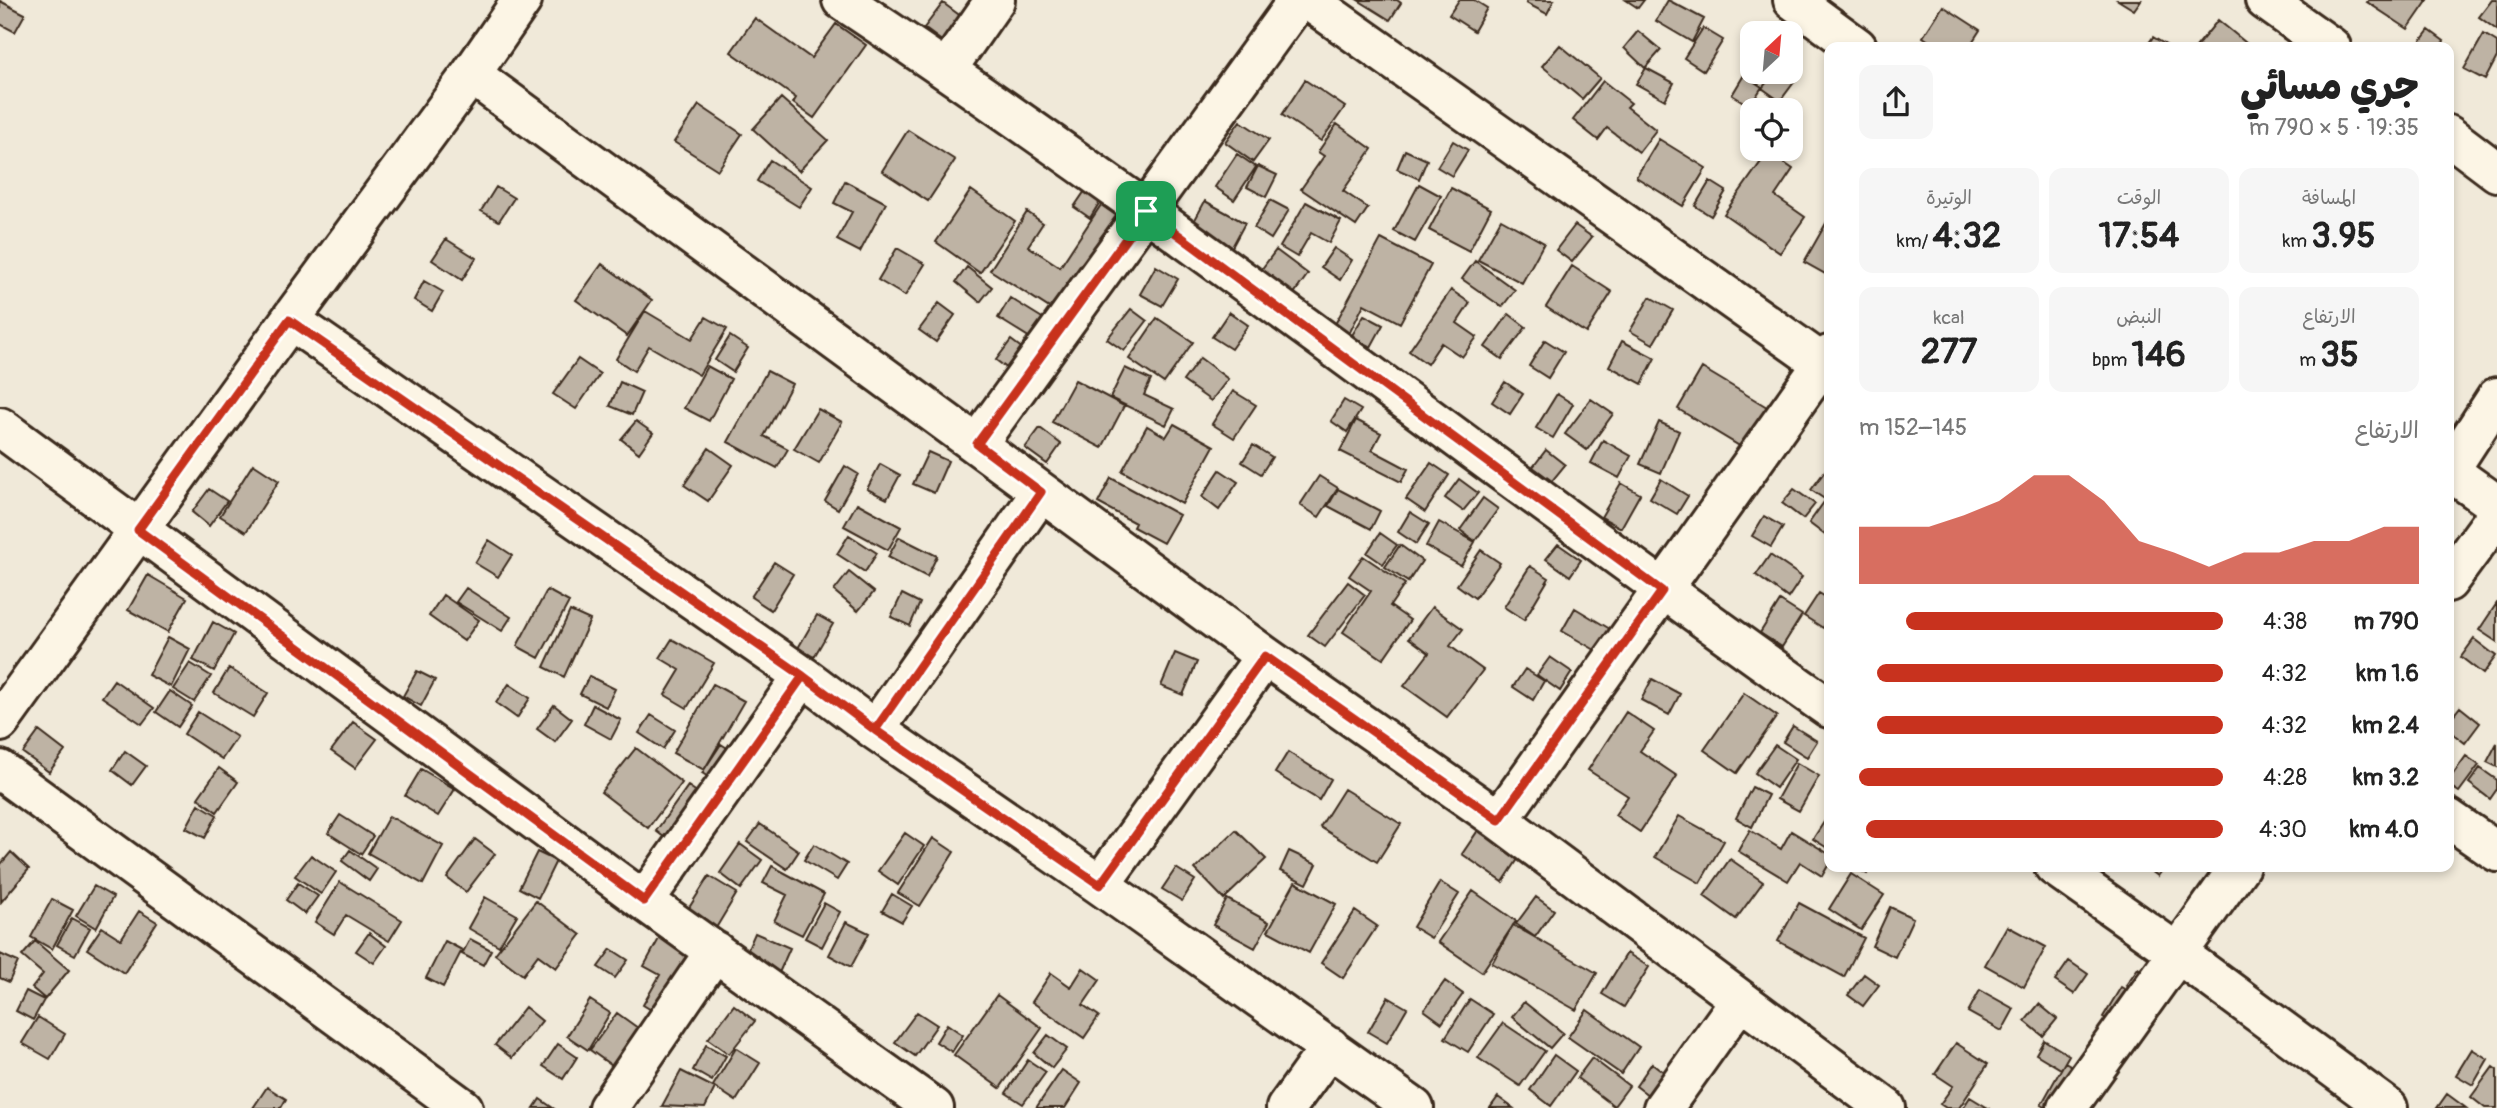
<!DOCTYPE html>
<html lang="ar">
<head>
<meta charset="utf-8">
<style>
	:root { --surface:#fff; --page:#f6f6f6; --text:#222; --muted:#767676; --accent:#c8321e }
	body { margin:0; font-family:Pangolin,"Playpen Sans Arabic",sans-serif; background:var(--page); color:var(--text); direction:rtl; height:100vh; display:flex; flex-direction:column; font-size:26px; white-space:nowrap }
	* { box-sizing:border-box; margin:0 }
	p { font-size:23px; color:var(--muted) }
	.icon { flex:none; width:38px; height:38px; fill:none; stroke:currentColor; stroke-width:2; stroke-linecap:round; stroke-linejoin:round }
	.map { position:relative; flex:1; overflow:hidden; direction:ltr }
	.drawer { position:absolute; left:1824px; top:42px; width:630px; height:830px; display:flex; flex-direction:column; background:var(--surface); border-radius:14px; box-shadow:0 4px 10px #0003; direction:rtl }
	.drawer>* { flex:none }
	.needle { width:46px; rotate:26deg }
	.fabs { position:absolute; left:1740px; top:21px; display:grid; gap:14px }
	.fabs a { display:grid; place-items:center; width:63px; height:63px; border-radius:14px; background:var(--surface); box-shadow:0 4px 10px #0003; font-size:35px }
	.pin { position:absolute; display:grid; place-items:center; width:60px; height:60px; color:#fff; margin:-30px; border-radius:14px; box-shadow:0 4px 10px #0006 }
	.round { display:grid; place-items:center; flex:none; width:74px; height:74px; border-radius:14px; background:var(--page) }
	.overview { display:flex; align-items:center; justify-content:space-between; height:119px; padding:0 35px }
	h1 { font-size:38px; font-weight:800; line-height:52px }
	.metrics { display:grid; grid-template-columns:repeat(3,1fr); gap:10px; height:119px; padding:7px 35px }
	.metrics div { display:grid; align-content:center; border-radius:14px; background:var(--page); text-align:center }
	.metrics b { font-size:35px; font-weight:800 }
	.metrics small { font-size:19px; font-weight:400 }
	.metrics p { font-size:19px }
	.chart { height:196px; padding:14px 35px }
	.chart p { display:flex; justify-content:space-between }
	.chart svg { width:100%; height:126px; margin-top:7px; fill:var(--accent); opacity:.7 }
	ul { padding:0 35px; list-style:none; font-size:23px }
	li { display:grid; grid-template-columns:112px 84px 1fr; align-items:center; height:52px }
	li i { height:18px; border-radius:9px; background:var(--accent) }
	.map>svg:first-child { display:block }
</style>
</head>
<body>
<div class="map">
<svg width="2497" height="1108" viewBox="0 0 2497 1108">
	<rect width="100%" height="100%" fill="#f0e9d9"/>
	<filter id="ink" filterUnits="userSpaceOnUse"><feTurbulence type="fractalNoise" baseFrequency=".0143" numOctaves="2"/><feDisplacementMap in="SourceGraphic" scale="14" xChannelSelector="R" yChannelSelector="G"/><feConvolveMatrix kernelMatrix="1 2 1 2 8 2 1 2 1" color-interpolation-filters="sRGB"/></filter>
	<g filter="url(#ink)">
		<!-- building -->
		<path fill="#beb3a4" stroke="#3b2a1e" stroke-width="2" d="M1358,0H1397L1401,3L1390,20Z
			M1459,0H1474L1487,8L1474,31L1449,15Z
			M1527,0H1554L1547,14L1526,3Z
			M1626,0H1644L1638,8Z
			M1668,0L1704,19L1692,42L1656,21Z
			M2118,0H2141L2134,10Z
			M2369,0H2428L2408,29L2367,2Z
			M2492,0H2497V30L2479,17Z
			M0,1L25,14L15,32L0,24Z
			M943,3L962,17L943,42L924,28Z
			M1943,6L1980,30L1969,47H1938L1923,37Z
			M755,18L811,58L836,24L866,45L814,118L793,103L796,98L731,52Z
			M2218,20L2251,47H2196Z
			M1703,28L1723,40L1704,71L1684,58Z
			M2429,30L2444,41L2440,47H2416Z
			M1638,31L1661,50L1645,68L1624,48Z
			M2484,34L2497,42V57L2485,80L2464,69Z
			M2153,37L2169,47H2146Z
			M1560,45L1600,78L1582,99L1542,66Z
			M1646,68L1674,83L1665,100L1636,84Z
			M1775,72H1783L1795,81L1780,101L1762,88Z
			M1744,75L1762,87L1750,106L1732,95Z
			M1305,80L1345,107L1321,141L1282,115Z
			M1603,81L1631,103L1627,107L1656,130L1639,152L1607,128L1598,140L1573,120Z
			M781,98L828,140L799,171L753,129Z
			M699,105L742,134L718,170L674,142Z
			M1240,121L1269,140L1253,162L1225,142Z
			M1337,124L1372,149L1343,191L1368,208L1356,226L1301,189L1324,156L1318,152Z
			M908,130L955,160L928,201L882,171Z
			M1659,139L1706,168L1683,206L1636,177Z
			M1453,141L1468,150L1452,176L1437,167Z
			M1405,150L1427,160L1419,179L1397,169Z
			M1768,152L1793,169L1775,196L1805,217L1780,253L1724,214Z
			M1237,154L1256,167L1234,200L1215,187Z
			M770,160L812,187L799,207L757,181Z
			M1258,166L1277,175L1266,197L1247,187Z
			M845,181L886,203L860,252L837,240L852,212L834,203Z
			M1710,181L1726,191L1711,216L1695,206Z
			M1419,184L1441,196L1415,242L1394,231Z
			M1089,185L1104,195L1090,218L1074,207Z
			M496,187L514,198L499,221L481,211Z
			M1451,188L1491,209L1469,251L1429,230Z
			M971,190L1015,221L980,273L936,242Z
			M1270,200L1289,210L1271,239L1254,228Z
			M1205,201L1245,223L1231,249L1191,227Z
			M1306,202L1341,221L1329,243L1311,233L1297,257L1280,247Z
			M1101,205L1127,223L1065,318L990,270L1027,212L1043,223L1028,246L1060,267Z
			M1829,218V276L1804,262Z
			M1501,219L1544,243L1522,283L1478,260Z
			M1575,225L1592,237L1572,262L1556,250Z
			M446,239L476,258L462,280L432,260Z
			M1381,239L1431,265L1400,323L1364,304L1349,334L1334,326Z
			M897,248L925,264L905,296L878,280Z
			M1334,248L1352,260L1340,280L1321,267Z
			M1276,250L1308,274L1293,295L1261,270Z
			M1475,261L1515,290L1502,307L1462,279Z
			M602,264L652,300L627,336L576,300Z
			M1156,266L1178,279L1162,306L1140,294Z
			M1572,266L1612,292L1586,333L1546,307Z
			M967,267L992,287L980,302L956,282Z
			M424,281L443,292L432,311L414,300Z
			M1451,290L1470,303L1457,323L1477,337L1462,357L1441,343L1427,364L1409,351Z
			M1650,297L1673,310L1653,344L1630,331Z
			M1010,298L1052,324L1040,344L998,318Z
			M939,303L955,315L936,342L919,330Z
			M1131,309L1147,321L1124,351L1107,339Z
			M645,311L692,339L706,317L727,329L699,375L649,346L634,371L616,359Z
			M1229,312L1248,325L1231,349L1212,337Z
			M1509,314L1526,327L1502,359L1485,347Z
			M1364,315L1383,325L1371,347L1351,337Z
			M1157,318L1193,342L1164,383L1129,359Z
			M730,336L748,348L733,372L715,360Z
			M1011,340L1027,352L1012,372L996,360Z
			M1545,340L1564,352L1548,378L1529,366Z
			M1622,341L1655,358L1642,384L1609,366Z
			M1200,358L1228,379L1211,401L1183,381Z
			M578,359L600,374L576,409L553,394Z
			M707,366L731,379L709,421L684,408Z
			M1125,368L1151,380L1144,395L1174,409L1166,425L1110,398Z
			M1702,368L1767,407L1743,448L1678,409Z
			M767,371L792,384L764,436L788,449L777,468L728,442Z
			M1075,380L1124,406L1102,448L1052,422Z
			M620,382L642,392L632,415L610,406Z
			M1505,382L1523,394L1510,414L1492,402Z
			M1233,391L1256,405L1234,438L1212,424Z
			M1557,394L1573,404L1553,438L1536,428Z
			M1591,399L1613,414L1587,450L1565,434Z
			M1344,400L1361,410L1347,432L1331,421Z
			M818,409L842,422L819,463L794,449Z
			M1356,420L1381,433L1372,450L1408,469L1401,482L1340,451Z
			M636,421L653,433L639,453L621,439Z
			M1659,422L1679,431L1661,473L1640,464Z
			M1174,424L1214,446L1182,504L1122,471L1147,426L1166,437Z
			M1040,428L1061,444L1047,464L1025,448Z
			M1603,440L1631,456L1619,478L1591,463Z
			M1253,445L1272,457L1261,474L1242,462Z
			M709,448L733,465L708,501L684,485Z
			M1546,450L1565,465L1552,481L1533,467Z
			M928,452L948,461L934,493L913,484Z
			M1431,463L1449,475L1425,512L1406,499Z
			M253,464L279,481L246,532L220,516Z
			M880,464L900,475L887,499L867,489Z
			M845,466L858,474L838,509L825,501Z
			M1220,470L1238,482L1219,510L1202,497Z
			M1825,471L1829,474V502L1811,490Z
			M1319,476L1338,488L1319,517L1300,505Z
			M1111,478L1179,515L1163,543L1133,527L1135,523L1098,503Z
			M1459,479L1478,493L1463,511L1445,498Z
			M1661,479L1688,496L1677,514L1650,498Z
			M1621,483L1640,494L1621,528L1601,517Z
			M209,489L227,501L209,526L192,512Z
			M1338,489L1380,511L1371,529L1328,506Z
			M1794,489L1815,504L1803,519L1782,503Z
			M1483,498L1498,509L1475,541L1460,530Z
			M1824,502L1829,505V538L1809,523Z
			M857,503L901,527L888,550L844,526Z
			M1410,512L1429,524L1416,544L1398,532Z
			M1764,516L1783,527L1771,547L1752,536Z
			M1439,522L1475,542L1461,566L1426,546Z
			M1380,533L1397,545L1383,564L1367,553Z
			M849,535L877,553L865,572L837,554Z
			M899,537L937,556L927,577L888,557Z
			M489,540L512,555L498,577L475,563Z
			M1558,544L1581,560L1570,576L1546,559Z
			M1400,545L1422,561L1408,582L1385,567Z
			M1481,550L1500,563L1475,598L1457,585Z
			M1770,555L1802,577L1788,598L1756,575Z
			M1363,556L1405,584L1390,606L1410,620L1383,659L1343,632L1371,591L1349,576Z
			M774,562L793,574L771,610L751,597Z
			M1530,566L1549,578L1524,620L1504,607Z
			M849,572L874,592L858,611L834,591Z
			M148,575L187,598L168,632L128,610Z
			M1348,582L1365,595L1325,647L1308,635Z
			M466,588L511,617L502,631L456,602Z
			M547,590L569,602L539,658L517,646Z
			M1819,593L1829,599V619L1823,628L1804,616Z
			M902,594L920,603L910,626L891,617Z
			M443,595L479,620L464,641L429,616Z
			M1780,601L1802,615L1782,647L1760,633Z
			M2497,603V642L2479,630Z
			M1432,607L1463,629L1450,646L1483,670L1447,717L1404,686L1429,653L1409,638Z
			M1575,608L1615,632L1602,654L1562,631Z
			M570,611L590,620L564,677L544,667Z
			M817,615L833,624L814,657L798,648Z
			M213,622L234,634L214,671L193,660Z
			M168,637L190,649L171,687L148,675Z
			M672,639L714,663L687,708L665,695L680,670L660,658Z
			M2474,639L2496,656L2483,674L2461,657Z
			M1175,653L1197,662L1183,695L1161,686Z
			M1550,657L1572,672L1560,691L1537,675Z
			M190,663L211,676L194,702L173,689Z
			M229,668L268,693L253,717L214,693Z
			M1525,669L1544,681L1533,700L1513,687Z
			M417,671L435,680L421,706L403,696Z
			M589,676L615,689L606,707L580,694Z
			M1652,679L1680,694L1669,715L1641,700Z
			M114,680L154,708L142,724L102,697Z
			M509,684L530,698L517,718L496,703Z
			M713,684L744,701L704,770L673,753Z
			M170,691L192,706L178,727L156,712Z
			M1744,693L1777,716L1737,773L1704,750Z
			M554,705L572,719L555,742L537,729Z
			M593,705L621,720L611,739L584,724Z
			M2460,707L2480,723L2465,743L2448,730V722Z
			M198,712L237,737L222,759L184,734Z
			M1626,712L1654,731L1640,751L1677,776L1640,832L1615,815L1628,796L1588,770Z
			M651,715L675,730L663,749L639,733Z
			M353,722L377,739L355,768L331,751Z
			M1793,726L1817,741L1807,757L1783,742Z
			M39,731L65,751L49,772L23,753Z
			M2497,743V767L2487,762Z
			M721,744L740,756L721,785L702,773Z
			M1775,745L1796,759L1776,788L1755,773Z
			M636,748L682,783L648,828L601,792Z
			M125,751L146,766L132,785L112,770Z
			M1288,752L1331,779L1319,800L1275,773Z
			M2466,756L2479,765L2459,792L2448,785V781Z
			M1797,763L1819,776L1799,811L1777,799Z
			M219,768L238,782L217,812L198,798Z
			M2480,768L2497,780V789L2490,799L2469,783Z
			M421,769L455,789L438,816L405,796Z
			M688,786L710,801L677,847L656,831Z
			M1752,787L1768,795L1752,827L1736,818Z
			M1344,789L1401,824L1377,862L1320,827Z
			M199,804L217,815L205,838L186,828Z
			M340,815L373,836L361,854L328,833Z
			M389,816L443,846L423,884L368,853Z
			M1679,816L1724,841L1700,883L1655,857Z
			M1824,822L1829,825V849L1813,839Z
			M1483,823L1524,850L1503,882L1462,854Z
			M760,824L799,851L787,869L747,842Z
			M1236,830L1266,859L1224,899L1195,869Z
			M1750,830L1781,849L1791,831L1829,854V864L1822,876L1800,862L1788,881L1738,851Z
			M905,833L924,846L898,885L878,871Z
			M933,838L954,852L920,906L898,893Z
			M475,839L495,854L466,892L447,878Z
			M740,844L762,860L741,889L720,873Z
			M814,844L847,864L837,880L804,860Z
			M350,850L377,869L369,881L342,861Z
			M1289,851L1317,864L1307,884L1280,871Z
			M11,852L29,869L1,902L0,865Z
			M537,852L556,861L538,898L519,888Z
			M311,855L336,872L321,894L295,876Z
			M1730,859L1763,882L1736,919L1704,896Z
			M772,866L824,894L802,935L774,921L787,895L763,883Z
			M1852,866H1871L1867,874Z
			M2144,866H2165L2158,876Z
			M1176,868L1195,880L1182,901L1162,889Z
			M1851,874L1884,895L1861,930L1829,909Z
			M709,876L737,893L716,928L687,911Z
			M340,882L402,920L389,941L346,915L334,934L315,922Z
			M1295,882L1336,904L1309,953L1268,931Z
			M1440,882L1459,894L1431,938L1413,927Z
			M298,883L318,896L305,914L286,900Z
			M94,886L113,897L96,928L76,916Z
			M1473,891L1516,921L1482,972L1438,942Z
			M892,894L912,906L902,922L882,911Z
			M485,897L517,915L499,946L468,928Z
			M1536,897L1554,910L1535,937L1516,924Z
			M52,899L73,910L52,949L31,937Z
			M1227,899L1269,922L1255,948L1213,925Z
			M536,901L581,935L556,968L538,955L523,975L495,954Z
			M824,903L840,912L822,947L805,938Z
			M1799,903L1864,938L1844,977L1778,941Z
			M1890,907L1913,918L1895,957L1872,946Z
			M139,911L157,922L124,973L87,949L102,927L121,939Z
			M1355,911L1377,926L1343,978L1321,963Z
			M72,918L90,928L75,955L57,945Z
			M846,922L869,933L851,967L829,955Z
			M1513,925L1597,973L1576,1010L1492,963Z
			M2007,926L2046,947L2024,987L1985,965Z
			M369,933L386,946L374,963L356,951Z
			M755,933L790,948L779,973L744,958Z
			M661,935L696,955L663,1017L643,1005L660,975L644,966Z
			M470,939L491,950L483,965L462,954Z
			M35,941L69,970L45,999L32,988L43,974L22,956Z
			M445,941L462,950L443,987L426,978Z
			M611,949L628,960L615,978L598,967Z
			M1627,953L1649,967L1624,1007L1602,994Z
			M0,954L18,962L9,982L0,978Z
			M2069,961L2088,974L2074,994L2055,981Z
			M1083,968L1100,980L1083,1005L1099,1016L1084,1038L1032,1002L1051,973L1071,987Z
			M2138,968L2156,980L2144,998L2126,985Z
			M1864,974L1879,985L1863,1006L1848,995Z
			M1445,981L1463,994L1442,1023L1424,1010Z
			M2121,987L2145,1001L2126,1031L2103,1017Z
			M1980,990L2014,1009L2002,1031L1968,1012Z
			M26,991L44,1000L33,1020L16,1011Z
			M997,995L1042,1028L1000,1088L954,1055Z
			M1388,997L1407,1008L1387,1043L1368,1032Z
			M1470,999L1493,1014L1468,1052L1445,1038Z
			M590,1000L610,1013L588,1050L567,1036Z
			M1524,1002L1563,1033L1550,1048L1512,1017Z
			M2039,1004L2057,1019L2043,1036L2025,1021Z
			M734,1005L755,1021L729,1054L708,1039Z
			M525,1007L542,1021L512,1058L495,1045Z
			M1587,1010L1639,1047L1621,1074L1568,1037Z
			M917,1012L937,1025L915,1056L895,1042Z
			M617,1013L649,1036L622,1073L590,1050Z
			M38,1017L65,1034L50,1059L22,1043Z
			M1503,1023L1545,1051L1520,1086L1478,1058Z
			M947,1024L963,1035L952,1052L936,1042Z
			M1048,1035L1067,1049L1052,1068L1034,1053Z
			M2044,1040L2069,1055L2061,1069L2036,1054Z
			M1956,1043L1988,1064L1959,1108H1946L1940,1104L1953,1086L1935,1074Z
			M558,1044L577,1057L563,1079L543,1066Z
			M706,1045L726,1056L712,1081L693,1070Z
			M736,1048L760,1063L736,1101L713,1086Z
			M2472,1049L2488,1059L2473,1085L2456,1075Z
			M1554,1055L1576,1071L1551,1106L1530,1090Z
			M1592,1058L1629,1086L1614,1106L1577,1078Z
			M1028,1060L1046,1072L1023,1104L1006,1093Z
			M2065,1062L2090,1076L2072,1108H2047L2041,1105Z
			M1652,1063L1669,1076L1652,1098L1636,1086Z
			M2493,1067L2497,1070V1108H2485L2471,1097Z
			M1062,1070L1081,1083L1065,1108H1036Z
			M681,1071L715,1088L705,1108L662,1106Z
			M267,1087L286,1099L281,1108H253Z
			M2447,1094L2466,1108H2437Z
			M1498,1097L1513,1108H1490Z
			M1970,1097L1988,1108H1963Z
			M540,1099L553,1108H534Z"/>
		<g fill="none" stroke-linecap="round" stroke-linejoin="round">
			<defs>
				<path id="minor" d="M842,0C1180,224 1498,475 1829,708
					M1308,0L1829,368
					M1793,0L1857,47
					M2265,0L2331,47
					M947,69L995,0
					M471,74L1265,656L1499,820L1886,1108
					M2448,135L2497,172
					M290,320L803,676L875,730L1100,885L1414,1108
					M0,427L644,901L934,1108
					M977,444L1298,0
					M2448,470L2497,505
					M2449,471L2497,397
					M2448,582L2497,515
					M0,722L290,320L471,74L522,0
					M875,730L1041,492
					M0,770L463,1108
					M2448,818L2497,852
					M1499,820L1829,355
					M2054,866L2176,952L2388,1108
					M1100,885L1265,656
					M644,901L803,676
					M608,1108L715,951
					M1286,1108L1330,1047
					M1663,1108L1740,1000
					M2067,1108L2240,866"/>
			</defs>
			<!-- minor casing -->
			<use href="#minor" stroke="#3b2a1e" stroke-width="44"/>
			<!-- minor -->
			<use href="#minor" stroke="#fcf5e5" stroke-width="38"/>
		</g>
	</g>
	<g fill="none" stroke-linecap="round" stroke-linejoin="round" filter="url(#ink)">
		<defs>
			<path id="route" d="M1146,211L977,444L1041,492L875,730L803,676L289,320L138,530L644,901L803,676L875,730L1100,885L1265,656L1499,820L1662,591L1146,211"/>
		</defs>
		<!-- route casing -->
		<use href="#route" stroke="#fff" stroke-width="14"/>
		<!-- route -->
		<use href="#route" stroke="#c8321e" stroke-width="9"/>
	</g>
</svg>
<div class="fabs">
<a><svg class="needle" viewBox="-14 -14 28 28"><path d="M0-13l5 13h-10z" fill="#e53935"/><path d="M0 13l5-13h-10z" fill="#767676"/></svg></a>
<a><svg class="icon" aria-label="locate" viewBox="0 0 24 24"><circle cx="12" cy="12" r="6"/><path d="M12 2v4M12 18v4M2 12h4M18 12h4"/></svg></a>
</div>
<div class="pin" style="left:1146px;top:211px;background:#1e9e55"><svg class="icon" aria-label="arrive" viewBox="0 0 24 24"><path d="M6 21V4h12l-3 4 3 4H6"/></svg></div>
<section class="drawer">
<div class="overview"><div><h1>جري مسائي</h1><p>19:35 · 5 × 790 m</p></div><a class="round"><svg class="icon" aria-label="share" viewBox="0 0 24 24"><path d="M12 15V3M7 8l5-5 5 5M5 13v7h14v-7"/></svg></a></div>
<div class="metrics">
<div><p>المسافة</p><b>3.95<small> km</small></b></div>
<div><p>الوقت</p><b>17:54</b></div>
<div><p>الوتيرة</p><b>4:32<small> /km</small></b></div>
</div>
<div class="metrics">
<div><p>الارتفاع</p><b>35<small> m</small></b></div>
<div><p>النبض</p><b>146<small> bpm</small></b></div>
<div><p>kcal</p><b>277</b></div>
</div>
<div class="chart"><p><span>الارتفاع</span>145–152 m</p>
<svg viewBox="0 0 160 44" preserveAspectRatio="none"><path d="M0 44V24L10 24L20 24L30 20L40 15L50 6L60 6L70 15L80 29L90 33L100 38L110 33L120 33L130 29L140 29L150 24L160 24V44z"/></svg>
</div>
<ul>
<li><b>790 m</b>4:38<i style="width:87%"></i></li>
<li><b>1.6 km</b>4:32<i style="width:95%"></i></li>
<li><b>2.4 km</b>4:32<i style="width:95%"></i></li>
<li><b>3.2 km</b>4:28<i style="width:100%"></i></li>
<li><b>4.0 km</b>4:30<i style="width:98%"></i></li>
</ul>
</section>
</div>
</body>
</html>
